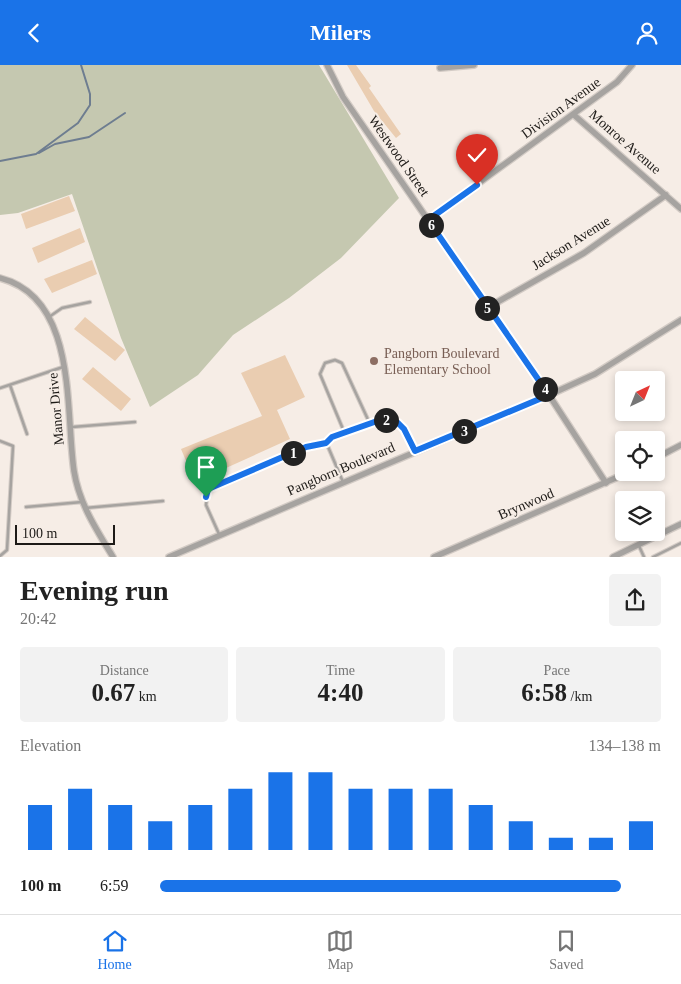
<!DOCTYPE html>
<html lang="en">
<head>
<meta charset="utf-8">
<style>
	:root { --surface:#fff; --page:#f2f2f2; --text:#222; --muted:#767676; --line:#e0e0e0; --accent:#1a73e8 }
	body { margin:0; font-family:Georgia,serif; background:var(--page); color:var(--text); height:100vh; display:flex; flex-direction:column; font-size:19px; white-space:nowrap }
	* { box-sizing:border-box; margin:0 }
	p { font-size:16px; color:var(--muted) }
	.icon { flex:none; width:28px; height:28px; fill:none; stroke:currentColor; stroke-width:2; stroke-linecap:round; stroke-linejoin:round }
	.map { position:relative; height:492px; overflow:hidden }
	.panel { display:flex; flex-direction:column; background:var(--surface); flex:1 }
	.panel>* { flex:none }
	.needle { width:32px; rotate:43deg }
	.controls { position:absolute; left:615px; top:306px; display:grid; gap:10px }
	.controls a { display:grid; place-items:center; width:50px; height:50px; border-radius:5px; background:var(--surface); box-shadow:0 2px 8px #0003; font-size:25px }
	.scale { position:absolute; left:15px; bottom:12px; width:100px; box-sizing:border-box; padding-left:5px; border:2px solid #1d1a17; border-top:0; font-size:14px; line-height:18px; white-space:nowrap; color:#1d1a17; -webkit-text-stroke:4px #f6ede6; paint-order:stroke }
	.pin { position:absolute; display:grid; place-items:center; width:42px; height:42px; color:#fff; margin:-51px -21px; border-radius:50% 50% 50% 0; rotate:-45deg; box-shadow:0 0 5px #0007 }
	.pin .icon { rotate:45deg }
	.km { position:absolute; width:25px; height:25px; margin:-12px; border-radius:50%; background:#222; color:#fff; font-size:14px; line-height:25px; text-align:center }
	.round { display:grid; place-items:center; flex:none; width:52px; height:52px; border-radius:5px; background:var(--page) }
	.overview { display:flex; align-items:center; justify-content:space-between; height:85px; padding:0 20px }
	h1 { font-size:28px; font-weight:700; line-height:38px }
	.stats { display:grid; grid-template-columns:repeat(3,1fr); gap:8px; height:85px; padding:5px 20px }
	.stats div { display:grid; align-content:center; border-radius:5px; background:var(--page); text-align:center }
	.stats b { font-size:25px; font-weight:700 }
	.stats small { font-size:14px; font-weight:400 }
	.stats p { font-size:14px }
	.chart { height:140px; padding:10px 20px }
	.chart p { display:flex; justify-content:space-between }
	.chart svg { width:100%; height:90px; margin-top:5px; stroke:var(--accent); stroke-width:6 }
	ul { padding:0 20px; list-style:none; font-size:16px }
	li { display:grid; grid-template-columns:80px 60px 1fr; align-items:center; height:38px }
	li i { height:12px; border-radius:6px; background:var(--accent) }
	header { display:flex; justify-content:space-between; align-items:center; height:65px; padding:0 20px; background:var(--accent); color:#fff; font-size:22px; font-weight:700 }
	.menu { display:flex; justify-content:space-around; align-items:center; height:70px; border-top:1px solid var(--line); background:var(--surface); font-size:14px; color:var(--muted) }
	.menu a { display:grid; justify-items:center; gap:2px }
	.menu .on { color:var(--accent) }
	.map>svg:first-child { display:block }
</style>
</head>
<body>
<header><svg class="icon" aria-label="back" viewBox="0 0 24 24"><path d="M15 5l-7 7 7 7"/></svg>Milers<svg class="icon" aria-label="person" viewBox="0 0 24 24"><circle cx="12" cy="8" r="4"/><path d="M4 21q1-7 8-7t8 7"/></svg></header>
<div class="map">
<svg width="681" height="492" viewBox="0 0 681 492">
	<rect width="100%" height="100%" fill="#f6ede6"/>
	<!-- green -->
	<path fill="#c5c8b0" d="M0,0H319L399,133L341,193L289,233L233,270L198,310L150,342L121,273L72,129L18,148L0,150Z"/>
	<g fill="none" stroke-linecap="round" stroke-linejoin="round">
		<!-- stream -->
		<path stroke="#6e7d90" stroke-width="2" d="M39,88L55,79L89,72L125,48
			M0,96L36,89L78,58L90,40V29L81,0"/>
	</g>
	<!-- building -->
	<path fill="#eacdb1" d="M347,0H356L371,21L369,23L401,69L396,73L374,46Z
		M69,131L75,146L26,164L21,149Z
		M80,163L85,177L38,198L32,183Z
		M92,195L97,209L52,228L44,214Z
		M85,252L125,285L115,296L74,264Z
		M285,290L305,332L277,345L290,374L195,417L181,384L262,351L241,308Z
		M93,302L131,334L121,346L82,314Z"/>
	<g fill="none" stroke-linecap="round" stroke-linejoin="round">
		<defs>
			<path id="service" d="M49,252L62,243L90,237
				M10,320L27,369
				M0,323L63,302
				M72,362L135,357
				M345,369L320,309L325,298L335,295L342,298L370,359
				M0,376L13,381L7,485L0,491
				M326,377C334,370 344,369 354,365C392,351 397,348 415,387
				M26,442L82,437
				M85,443L163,436
				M219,469L206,440L208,424L306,382L326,377L343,417
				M639,481L644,492
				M653,492L681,478"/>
			<path id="minor" d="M327,0L343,32L549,330L606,418
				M440,3L474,0
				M574,50L681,144
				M428,155L617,17L632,0
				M0,213C78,233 65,345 74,406C79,438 96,464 113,492
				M487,243L584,188L666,130
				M656,393L681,380
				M169,492L549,330L595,309L681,255
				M434,492L627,408
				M613,492L681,459"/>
		</defs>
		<!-- service casing -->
		<use href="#service" stroke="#d3cbc5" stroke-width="4.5"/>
		<!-- minor casing -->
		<use href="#minor" stroke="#d3cbc5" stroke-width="8"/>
		<!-- service -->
		<use href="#service" stroke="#a6a3a0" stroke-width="2.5"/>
		<!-- minor -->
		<use href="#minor" stroke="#a6a3a0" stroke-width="5.5"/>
	</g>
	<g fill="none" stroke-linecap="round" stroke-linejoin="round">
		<defs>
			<path id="route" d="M206,432L208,424L306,382L326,378L332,372L380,355L398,358L404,364L415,386L549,330L428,155L477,120"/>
		</defs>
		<!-- route casing -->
		<use href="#route" stroke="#fff" stroke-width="10"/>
		<!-- route -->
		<use href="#route" stroke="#1a73e8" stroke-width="6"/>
	</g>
	<!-- markers -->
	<circle fill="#8d6e63" stroke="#f6ede6" stroke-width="2" cx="374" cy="296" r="5"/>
	<g text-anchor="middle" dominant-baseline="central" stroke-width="4" stroke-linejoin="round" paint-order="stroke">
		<!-- street labels -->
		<g font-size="14" fill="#1d1a17" stroke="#f6ede6">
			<text transform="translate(561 43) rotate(-36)">Division Avenue</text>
			<text transform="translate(625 77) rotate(41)">Monroe Avenue</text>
			<text transform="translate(399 91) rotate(55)">Westwood Street</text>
			<text transform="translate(571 178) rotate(-32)">Jackson Avenue</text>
			<text transform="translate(56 344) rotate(-95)">Manor Drive</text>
			<text transform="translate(341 404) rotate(-23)">Pangborn Boulevard</text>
			<text transform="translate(526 439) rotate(-23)">Brynwood</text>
		</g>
		<!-- education labels -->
		<g font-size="14" fill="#785e54" stroke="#f6ede6" text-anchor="start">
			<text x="384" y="288">Pangborn Boulevard<tspan x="384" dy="16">Elementary School</tspan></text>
		</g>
	</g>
</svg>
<div class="controls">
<a><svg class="needle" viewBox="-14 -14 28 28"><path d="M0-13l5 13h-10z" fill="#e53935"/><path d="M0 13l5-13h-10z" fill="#767676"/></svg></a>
<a><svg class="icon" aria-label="locate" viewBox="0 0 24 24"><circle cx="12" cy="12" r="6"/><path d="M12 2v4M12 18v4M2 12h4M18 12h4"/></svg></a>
<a><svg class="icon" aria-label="layers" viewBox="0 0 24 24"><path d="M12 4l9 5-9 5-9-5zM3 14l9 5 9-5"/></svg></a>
</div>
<div class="scale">100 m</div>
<div class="pin" style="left:206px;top:432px;background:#1e9e55"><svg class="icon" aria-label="arrive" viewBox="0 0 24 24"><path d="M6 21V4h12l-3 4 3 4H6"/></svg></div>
<div class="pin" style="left:477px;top:120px;background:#d93025"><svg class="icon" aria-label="check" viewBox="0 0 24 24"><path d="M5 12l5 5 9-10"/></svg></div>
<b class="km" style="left:293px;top:388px">1</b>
<b class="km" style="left:386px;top:355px">2</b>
<b class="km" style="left:464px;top:366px">3</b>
<b class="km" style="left:545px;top:324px">4</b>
<b class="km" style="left:487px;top:243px">5</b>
<b class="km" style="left:431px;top:160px">6</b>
</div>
<section class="panel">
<div class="overview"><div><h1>Evening run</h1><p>20:42</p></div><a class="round"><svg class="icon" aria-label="share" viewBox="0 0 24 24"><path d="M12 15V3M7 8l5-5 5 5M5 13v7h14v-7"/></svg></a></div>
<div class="stats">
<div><p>Distance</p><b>0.67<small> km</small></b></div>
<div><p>Time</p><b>4:40</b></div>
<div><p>Pace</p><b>6:58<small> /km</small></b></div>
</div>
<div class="chart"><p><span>Elevation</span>134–138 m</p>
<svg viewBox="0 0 160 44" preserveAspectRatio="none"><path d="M5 44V22M15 44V14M25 44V22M35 44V30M45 44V22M55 44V14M65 44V6M75 44V6M85 44V14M95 44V14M105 44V14M115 44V22M125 44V30M135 44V38M145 44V38M155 44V30"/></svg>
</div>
<ul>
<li><b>100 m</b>6:59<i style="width:92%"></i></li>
</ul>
</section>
<nav class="menu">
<a class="on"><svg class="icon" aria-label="home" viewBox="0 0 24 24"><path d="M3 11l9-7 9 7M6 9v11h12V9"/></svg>Home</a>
<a><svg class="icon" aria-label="map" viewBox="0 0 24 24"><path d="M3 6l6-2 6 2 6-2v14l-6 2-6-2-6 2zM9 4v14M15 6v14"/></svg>Map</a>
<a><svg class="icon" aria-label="saved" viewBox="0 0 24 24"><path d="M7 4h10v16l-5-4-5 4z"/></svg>Saved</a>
</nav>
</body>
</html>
